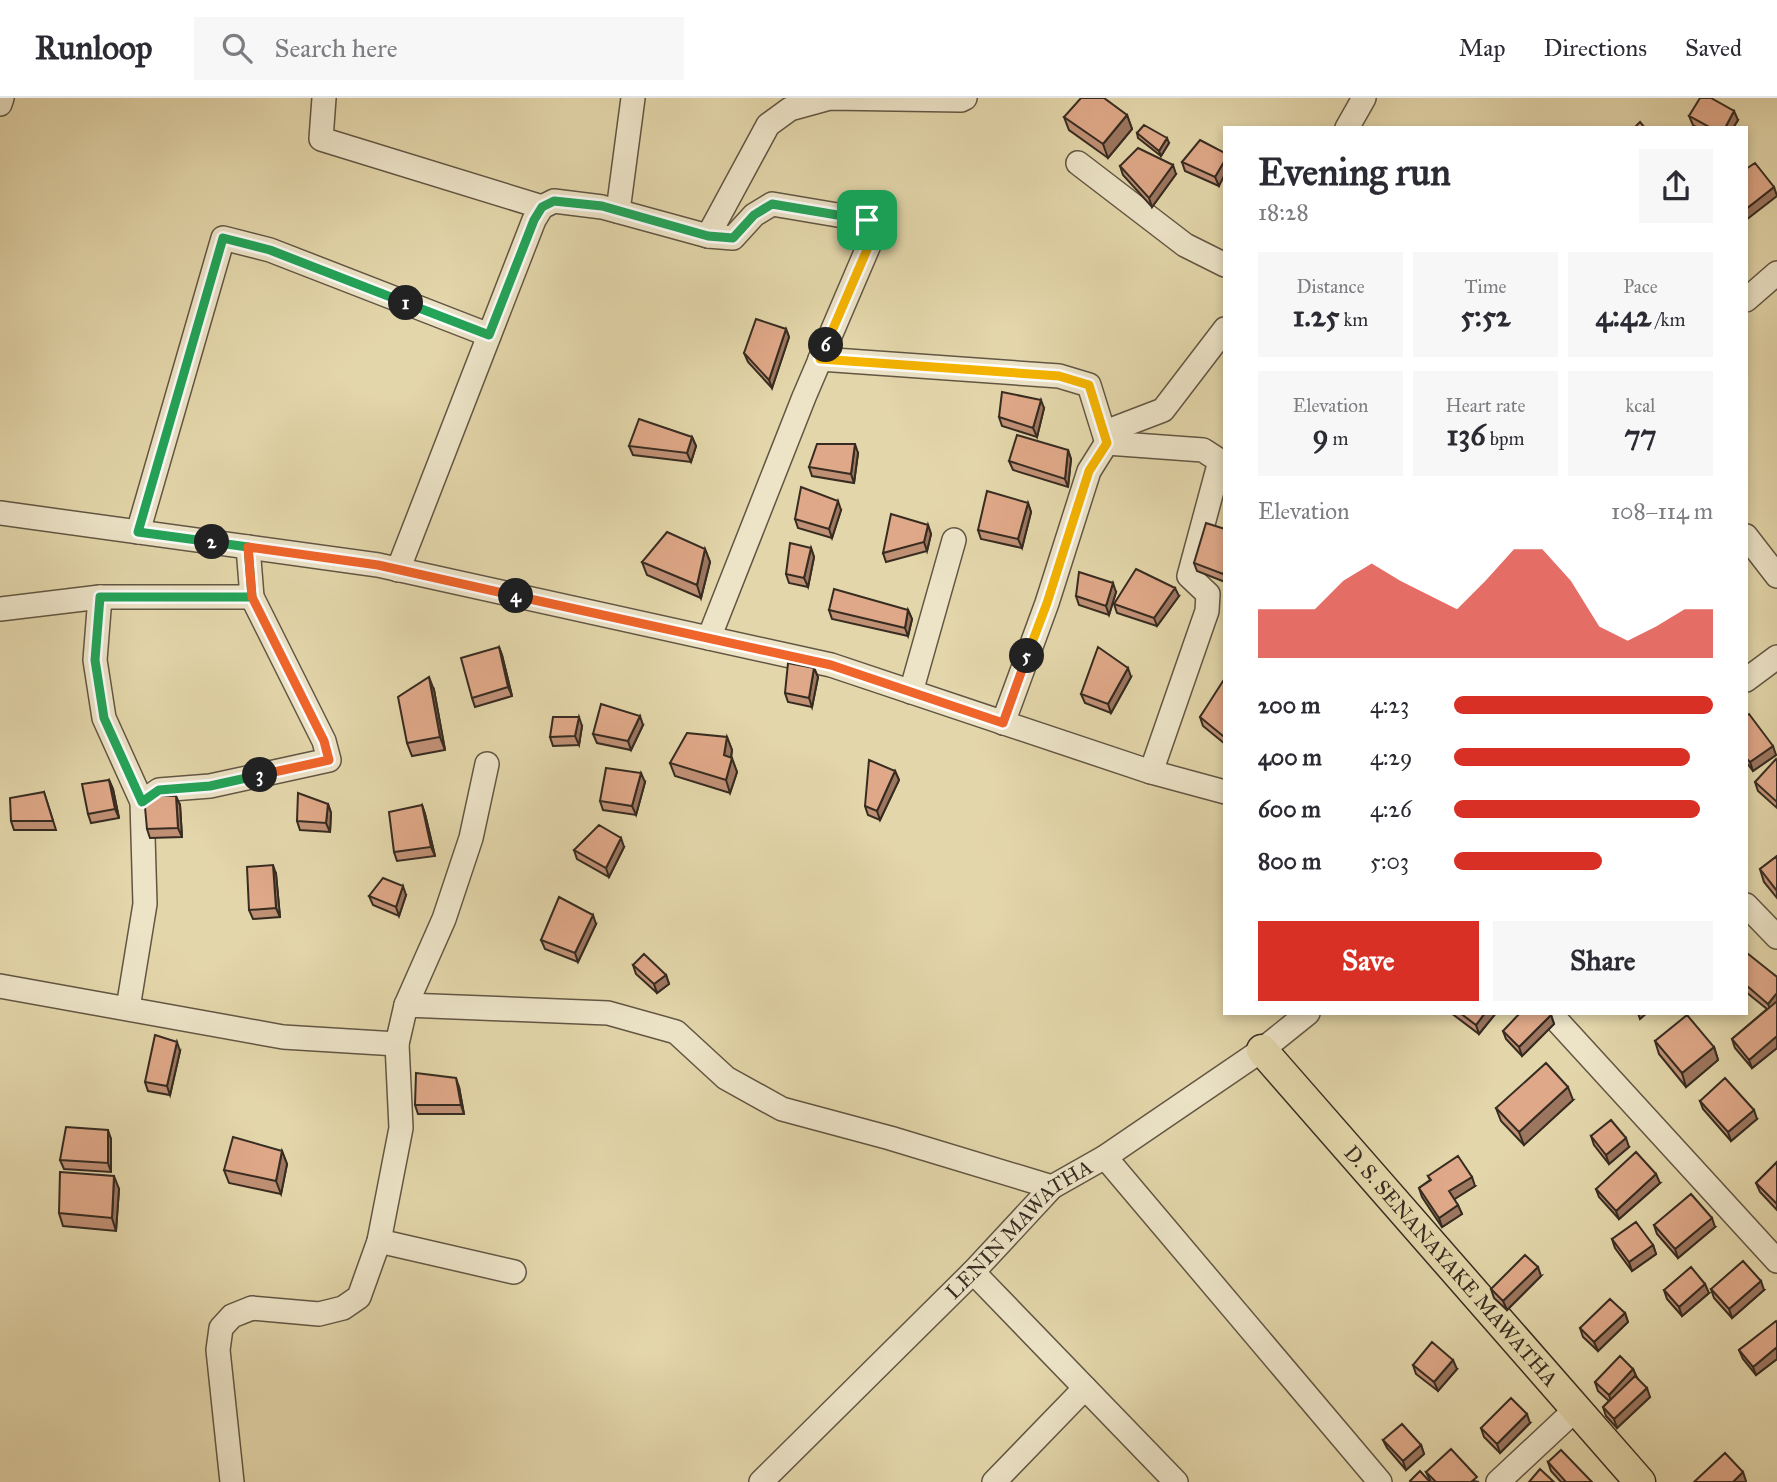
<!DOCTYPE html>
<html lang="en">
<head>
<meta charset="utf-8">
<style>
	:root { --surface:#fff; --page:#f7f7f7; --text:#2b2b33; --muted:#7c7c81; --line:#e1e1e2; --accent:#d93025 }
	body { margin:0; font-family:"IM FELL Great Primer",serif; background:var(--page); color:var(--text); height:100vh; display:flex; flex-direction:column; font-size:26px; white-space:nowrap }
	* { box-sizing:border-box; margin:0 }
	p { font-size:23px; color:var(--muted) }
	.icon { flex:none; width:38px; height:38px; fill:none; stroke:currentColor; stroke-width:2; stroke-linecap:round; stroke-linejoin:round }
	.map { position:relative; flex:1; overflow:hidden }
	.panel { position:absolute; left:1223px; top:28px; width:525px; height:889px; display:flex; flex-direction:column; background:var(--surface); border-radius:0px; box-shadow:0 4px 10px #0003 }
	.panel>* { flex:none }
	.pin { position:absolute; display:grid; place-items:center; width:60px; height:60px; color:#fff; margin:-30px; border-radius:14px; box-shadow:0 4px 10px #0006 }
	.km { position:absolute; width:35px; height:35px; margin:-18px; border-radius:50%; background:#222; color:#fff; font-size:19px; line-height:35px; text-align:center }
	.round { display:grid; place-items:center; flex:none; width:74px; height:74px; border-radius:0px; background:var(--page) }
	.overview { display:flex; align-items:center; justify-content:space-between; height:119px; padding:0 35px }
	h1 { font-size:38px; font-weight:800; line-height:52px }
	.metrics { display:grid; grid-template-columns:repeat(3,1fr); gap:10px; height:119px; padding:7px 35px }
	.metrics div { display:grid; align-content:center; border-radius:0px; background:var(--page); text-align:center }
	.metrics b { font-size:30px; font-weight:800 }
	.metrics small { font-size:19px; font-weight:400 }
	.metrics p { font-size:19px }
	.chart { height:196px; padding:14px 35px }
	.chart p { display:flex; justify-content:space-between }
	.chart svg { width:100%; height:126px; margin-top:7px; fill:var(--accent); opacity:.7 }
	.button { display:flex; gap:14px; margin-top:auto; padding:14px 35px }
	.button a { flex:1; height:80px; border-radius:0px; background:var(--accent); color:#fff; font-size:28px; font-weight:800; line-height:80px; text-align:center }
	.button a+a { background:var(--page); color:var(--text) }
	ul { padding:0 35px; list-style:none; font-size:23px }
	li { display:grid; grid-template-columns:112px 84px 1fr; align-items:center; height:52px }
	li i { height:18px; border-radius:9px; background:var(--accent) }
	header { display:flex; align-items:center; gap:42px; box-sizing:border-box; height:98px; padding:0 35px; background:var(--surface); border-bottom:2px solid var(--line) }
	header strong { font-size:33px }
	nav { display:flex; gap:38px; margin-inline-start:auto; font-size:24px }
	.search { width:490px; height:63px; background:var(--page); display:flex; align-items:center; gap:18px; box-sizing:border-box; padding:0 24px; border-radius:0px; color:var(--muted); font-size:26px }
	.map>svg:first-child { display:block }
</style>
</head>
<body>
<header>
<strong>Runloop</strong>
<div class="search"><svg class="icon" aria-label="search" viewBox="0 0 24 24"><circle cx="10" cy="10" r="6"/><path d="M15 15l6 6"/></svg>Search here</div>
<nav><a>Map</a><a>Directions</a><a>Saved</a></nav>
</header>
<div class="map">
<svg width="1777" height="1384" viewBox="0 0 1777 1384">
	<rect width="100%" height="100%" fill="#e3d6aa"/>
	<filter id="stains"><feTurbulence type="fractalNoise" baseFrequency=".00286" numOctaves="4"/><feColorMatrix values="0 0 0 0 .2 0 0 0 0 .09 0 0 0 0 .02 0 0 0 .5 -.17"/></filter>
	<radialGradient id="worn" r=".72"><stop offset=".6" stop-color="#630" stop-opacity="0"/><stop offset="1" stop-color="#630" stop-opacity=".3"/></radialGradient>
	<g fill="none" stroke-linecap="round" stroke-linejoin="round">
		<defs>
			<g id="minor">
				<path d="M324,0L321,41L542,109"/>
				<path d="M0,6L2,0"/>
				<path d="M1347,30L1364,0"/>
				<path d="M1078,65L1185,147L1225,167"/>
				<path d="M618,113L633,0"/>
				<path d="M708,138L768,27L790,11L830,0L961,2L965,0"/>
				<path d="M1746,202L1777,175"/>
				<path d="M820,261L1059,278L1089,287L1107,345L1203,352L1220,363L1189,478L1208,496L1207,513L1151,674"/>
				<path d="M0,415L378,467L831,567L1151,674L1225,694"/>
				<path d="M138,434L223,140L270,152L489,237"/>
				<path d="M1746,438L1777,478"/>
				<path d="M398,472L534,122L542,109L554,103L602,109L708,138L733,140L754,117L772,106L867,122L869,147L804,299L709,540"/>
				<path d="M100,499L95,562L104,620L142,704"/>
				<path d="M0,511L100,499H252"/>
				<path d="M1746,582L1777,559"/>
				<path d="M911,594L954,442"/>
				<path d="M1003,625L1047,505L1089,373L1116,330L1163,312L1225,231"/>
				<path d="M1746,807L1777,839"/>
				<path d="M0,888L283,939L397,946L406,907L608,915L676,934L726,980L782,1011L890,1040L1052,1089"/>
				<path d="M406,907L444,821L471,740L487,666"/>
				<path d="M128,910L145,806L142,704L159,692L210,688L329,662L324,643L252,499L248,449"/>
				<path d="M1550,915L1777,1163"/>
				<path d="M1105,1059L1380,1384"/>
				<path d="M379,1143L514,1174"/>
				<path d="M973,1174L1176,1384"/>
				<path d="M232,1384L218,1252L221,1230L232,1218L252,1210L319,1216L343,1210L359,1199L379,1143L401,1030L397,946"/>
				<path id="s1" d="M761,1384L973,1174L1052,1089L1105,1059L1262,952L1308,915"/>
				<path d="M994,1384L1085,1290"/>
				<path d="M1498,1384L1575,1312"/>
			</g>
			<g id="major">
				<path id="s2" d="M1262,952L1640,1384"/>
			</g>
		</defs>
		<!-- minor casing -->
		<use href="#minor" stroke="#625643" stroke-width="26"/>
		<!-- major casing -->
		<use href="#major" stroke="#372c21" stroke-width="33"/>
		<!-- minor -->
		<use href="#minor" stroke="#ede4c8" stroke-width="23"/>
		<!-- major -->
		<use href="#major" stroke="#e3d6aa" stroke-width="30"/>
	</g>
	<!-- wall -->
	<path fill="#c09075" stroke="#372c21" stroke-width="2" d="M1127,17L1132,31L1108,60L1069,32L1064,19Z
		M1689,18L1738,22L1733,30H1698L1693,27Z
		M1137,35L1169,45L1161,58L1138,40Z
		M1225,55L1219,88L1185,73L1182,64Z
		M1120,68L1176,76L1152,109L1123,77Z
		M786,231L789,239L772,290L748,264L744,255Z
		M1044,310L1037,339L1002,328L999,319Z
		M692,339L696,348L691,364L633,357L629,348Z
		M1068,352L1071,361L1068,389L1013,372L1009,363Z
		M858,355L854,385L812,378L809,369Z
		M1028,405L1031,414L1022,450L981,441L978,432Z
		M841,412L832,440L798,430L795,421Z
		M928,427L931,436L927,453L886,464L883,455Z
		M1225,431V484L1197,473L1194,465Z
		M811,450L814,459L808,489L789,485L786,476Z
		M705,451L710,464L701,500L647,477L642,464Z
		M1116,494L1109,517L1079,507L1076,498Z
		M1179,498L1157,528L1117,515L1114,506Z
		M829,512H908L912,521L908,538L832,521Z
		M499,549L502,557L512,598L475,609L472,600Z
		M814,570L818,579L812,609L788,604L785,595Z
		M1131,579L1111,615L1085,605L1081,596Z
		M1225,584V646L1203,628L1200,619Z
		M434,592L445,652L412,658L407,645Z
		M1746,618L1776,657L1753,673L1746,664Z
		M643,627L631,652L597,645L593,636Z
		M582,628L579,647L553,648L550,639Z
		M727,639L732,652L731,660L737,674L730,695L675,678L670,665Z
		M1777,663V710L1758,693L1755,684Z
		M895,673L899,682L880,722L868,717L865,708Z
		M109,682L113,691L119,720L91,725L88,716Z
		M645,684L636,717L603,712L600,703Z
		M44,694L56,732H14L11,723Z
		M328,706L331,715L330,734L300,732L297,723Z
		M180,707L182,739L150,740L147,731Z
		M422,707L425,716L435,758L397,763L394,754Z
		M624,749L609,779L577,761L574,752Z
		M1777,758V800L1764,784L1760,771Z
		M276,776L280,819L253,821L249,812Z
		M406,797L399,818L373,807L369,798Z
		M596,826L578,864L545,851L541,842Z
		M1746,856L1777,879V950L1752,970L1735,950L1732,941L1767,911L1746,894Z
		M633,867L666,877L669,886L657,895L636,876Z
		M1451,915H1496L1479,936Z
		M1551,917L1554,926L1522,958L1506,941L1503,933Z
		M1655,943L1714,949L1718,962L1686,989L1659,956Z
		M180,953L170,997L148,993L145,984Z
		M459,989L464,1016H418L415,1007Z
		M1573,1002L1524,1047L1501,1023L1496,1010Z
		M1700,1003L1757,1021L1731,1043L1703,1011Z
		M1591,1038L1629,1049L1609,1066L1594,1047Z
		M111,1041V1074L64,1071L60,1062Z
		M282,1053L287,1066L281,1096L229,1085L224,1072Z
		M1777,1064V1112L1760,1094L1756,1085Z
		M1428,1078L1475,1088L1454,1101L1462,1116L1442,1129L1422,1099L1419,1090L1430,1082Z
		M1660,1085L1619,1121L1599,1099L1596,1091Z
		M119,1091L116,1133L63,1128L59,1115Z
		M1654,1127L1715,1129L1678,1160L1657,1136Z
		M1612,1141L1653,1147L1656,1156L1632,1173L1615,1150Z
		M1541,1178L1507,1212L1494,1200L1491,1191Z
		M1711,1191L1764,1192L1732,1220L1714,1200Z
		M1664,1192L1709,1195L1682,1218L1667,1201Z
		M1625,1215L1628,1224L1598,1253L1583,1239L1580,1230Z
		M1777,1224V1261L1756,1277L1743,1261L1739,1252Z
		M1413,1267L1457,1271L1438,1293L1416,1276Z
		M1633,1271L1636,1278L1650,1299L1617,1330L1606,1318L1603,1309L1609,1303L1598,1293L1595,1284Z
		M1530,1325L1500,1355L1484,1339L1481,1330Z
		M1383,1342L1421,1347L1424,1356L1406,1372L1387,1350Z
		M1548,1364L1592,1384H1561L1551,1373Z
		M1426,1374L1479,1384H1431Z"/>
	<!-- shaded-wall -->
	<path fill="#9c765f" stroke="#372c21" stroke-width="2" d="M1734,13L1738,22L1733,30H1725Z
		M1127,17L1132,31L1108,60L1103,46Z
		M1167,40L1169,45L1161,58L1159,53Z
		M1225,62V76L1219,88L1215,79Z
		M1173,67L1176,76L1152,109L1149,100Z
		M1774,89L1777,98L1746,122V111Z
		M786,231L789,239L772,290L769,282Z
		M1041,302L1044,310L1037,339L1033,330Z
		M692,339L696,348L691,364L687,355Z
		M855,346L858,355L854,385L851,376Z
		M1068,352L1071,361L1068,389L1065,381Z
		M838,403L841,412L832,440L829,431Z
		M1028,405L1031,414L1022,450L1018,441Z
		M928,427L931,436L927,453L924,444Z
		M811,450L814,459L808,489L804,480Z
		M705,451L710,464L701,500L697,487Z
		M1113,485L1116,494L1109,517L1106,508Z
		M1175,490L1179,498L1157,528L1154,520Z
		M908,512L912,521L908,538L905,530Z
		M499,549L502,557L512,598L508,589Z
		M814,570L818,579L812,609L809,600Z
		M1128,570L1131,579L1111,615L1108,606Z
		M429,579L434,592L445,652L440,639Z
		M640,618L643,627L631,652L628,643Z
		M579,619L582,628L579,647L575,638Z
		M727,639L732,652L729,670L724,657Z
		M1773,648L1776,657L1753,673L1750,664Z
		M732,660L737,674L730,695L726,682Z
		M895,673L899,682L880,722L877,713Z
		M641,675L645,684L636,717L632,708Z
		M109,682L113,691L119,720L115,711Z
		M176,698L180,707L182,739L178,730Z
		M328,706L331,715L330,734L326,725Z
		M422,707L425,716L435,758L431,749Z
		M621,740L624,749L609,779L606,770Z
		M273,767L276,776L280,819L276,810Z
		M403,788L406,797L399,818L396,809Z
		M593,817L596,826L578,864L575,855Z
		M666,877L669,886L657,895L654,886Z
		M1777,895V908L1772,915L1768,906Z
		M1485,915H1496L1479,936L1476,927Z
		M1638,915H1647L1640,921Z
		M1551,917L1554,926L1522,958L1519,949Z
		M1777,938V950L1752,970L1749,962Z
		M177,944L180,953L170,997L167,988Z
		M1714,949L1718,962L1686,989L1682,975Z
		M456,980L459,989L464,1016L461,1007Z
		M1568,989L1573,1002L1524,1047L1519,1034Z
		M1754,1012L1757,1021L1731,1043L1728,1034Z
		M108,1032L111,1041V1074L108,1065Z
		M1626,1040L1629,1049L1609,1066L1606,1057Z
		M282,1053L287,1066L281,1096L276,1083Z
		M1656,1076L1660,1085L1619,1121L1616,1113Z
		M114,1078L119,1091L116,1133L112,1120Z
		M1472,1079L1475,1088L1453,1102L1449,1093Z
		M1458,1107L1462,1116L1442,1129L1439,1120Z
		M1712,1120L1715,1129L1678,1160L1675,1151Z
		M1653,1147L1656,1156L1632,1173L1629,1164Z
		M1538,1169L1541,1178L1507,1212L1503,1203Z
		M1761,1183L1764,1192L1732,1220L1729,1211Z
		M1705,1186L1709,1195L1682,1218L1679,1209Z
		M1625,1215L1628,1224L1598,1253L1594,1244Z
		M1777,1249V1261L1756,1277L1753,1269Z
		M1453,1262L1457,1271L1438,1293L1434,1284Z
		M1633,1271L1637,1280L1612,1306L1609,1297Z
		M1647,1290L1650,1299L1617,1330L1614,1321Z
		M1527,1316L1530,1325L1500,1355L1497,1346Z
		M1421,1347L1424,1356L1406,1372L1403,1363Z
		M1743,1374L1746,1383L1745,1384H1733Z"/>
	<!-- building -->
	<path fill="#dfa888" stroke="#372c21" stroke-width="2" d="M1081,0H1104L1127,17L1103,46L1064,19Z
		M1700,0H1711L1734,13L1725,30H1711L1689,18Z
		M1640,24L1645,30H1634Z
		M1144,27L1167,40L1159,53L1137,35Z
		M1200,42L1225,55V62L1215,79L1182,64Z
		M1138,50L1173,67L1149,100L1120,68Z
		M1755,65L1774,89L1746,111V71Z
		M756,221L786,231L769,282L744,255Z
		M1002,294L1041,302L1033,330L999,319Z
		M639,321L692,339L687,355L629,348Z
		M1017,337L1068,352L1065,381L1009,363Z
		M817,346H855L851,376L809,369Z
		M801,389L838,403L829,431L795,421Z
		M987,393L1028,405L1018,441L978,432Z
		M891,416L928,427L924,444L883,455Z
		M1206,425L1225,431V472L1223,476L1194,465Z
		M667,434L705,451L697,487L642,464Z
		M790,445L811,450L804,480L786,476Z
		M1136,471L1175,490L1154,520L1114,506Z
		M1079,474L1113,485L1106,508L1076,498Z
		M834,491L908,512L905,530L829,512Z
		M499,549L508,589L472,600L461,560Z
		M1098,549L1128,570L1108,606L1081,596Z
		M788,565L814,570L809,600L785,595Z
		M429,579L440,639L407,645L398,599Z
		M1223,583L1225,584V636L1223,638L1200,619Z
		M601,606L640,618L628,643L593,636Z
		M1749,616L1773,648L1750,664L1746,660V618Z
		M553,619H579L575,638L550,639Z
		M687,635L727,639L724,657L732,660L726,682L670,665Z
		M1776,661L1777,663V704L1755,684Z
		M869,662L895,673L877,713L865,708Z
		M606,670L641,675L632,708L600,703Z
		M109,682L115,711L88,716L82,686Z
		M44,694L53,723H11L10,700Z
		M298,695L328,706L326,725L297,723Z
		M144,698H176L178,730L147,731Z
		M422,707L431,749L394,754L389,714Z
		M599,727L621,740L606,770L574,752Z
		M1777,758V793L1760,771Z
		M273,767L276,810L249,812L247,769Z
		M383,780L403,788L396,809L369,798Z
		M559,799L593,817L575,855L541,842Z
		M1747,855L1777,879V895L1768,906L1746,887Z
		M644,856L666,877L654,886L633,867Z
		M1776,904L1777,905V938L1749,962L1732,941Z
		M1460,915H1485L1476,927Z
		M1520,915H1549L1551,917L1519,949L1503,933Z
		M1687,917L1714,949L1682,975L1655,943Z
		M155,937L177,944L167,988L145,984Z
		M1546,965L1568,989L1519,1034L1496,1010Z
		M416,975L456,980L461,1007H415Z
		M1725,980L1754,1012L1728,1034L1700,1003Z
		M1611,1022L1626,1040L1606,1057L1591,1038Z
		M66,1029L108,1032V1065L60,1062Z
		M233,1039L282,1053L276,1083L224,1072Z
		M1636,1054L1656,1076L1616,1113L1596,1091Z
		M1458,1058L1472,1079L1449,1093L1458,1107L1439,1120L1419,1090L1431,1082L1428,1078Z
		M1777,1064V1106L1756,1085Z
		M60,1074L114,1078L112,1120L59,1115Z
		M1691,1096L1712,1120L1675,1151L1654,1127Z
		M1636,1124L1653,1147L1629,1164L1612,1141Z
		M1525,1157L1538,1169L1503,1203L1491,1191Z
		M1743,1163L1761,1183L1729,1211L1711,1191Z
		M1691,1169L1705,1186L1679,1209L1664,1192Z
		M1610,1201L1625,1215L1594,1244L1580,1230Z
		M1776,1223L1777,1224V1249L1753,1269L1739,1252Z
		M1432,1244L1453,1262L1434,1284L1413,1267Z
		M1620,1258L1633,1271L1609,1297L1595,1284Z
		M1635,1278L1647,1290L1614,1321L1603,1309Z
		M1511,1300L1527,1316L1497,1346L1481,1330Z
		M1402,1326L1421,1347L1403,1363L1383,1342Z
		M1451,1351L1477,1379L1471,1384H1436L1426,1374Z
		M1561,1352L1592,1384H1566L1548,1364Z
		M1725,1355L1743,1374L1733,1384H1694Z
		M1540,1371L1554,1384H1529Z
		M1420,1373L1430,1384H1411L1410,1383Z"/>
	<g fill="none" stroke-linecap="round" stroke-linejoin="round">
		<defs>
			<path id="split-1" d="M406,205L489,237L534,122L542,109L554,103L602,108L708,138L733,140L754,117L772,106L867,122"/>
			<path id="split-2" d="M212,444L138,434L223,140L270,152L406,205"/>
			<path id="split-3" d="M212,444L248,449L252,499H100L95,562L104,620L142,704L159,692L210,688L260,677"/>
			<path id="split-4" d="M260,677L329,662L324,643L252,499L248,449L378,467L516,498"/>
			<path id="split-5" d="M516,498L831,567L1003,625L1027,558"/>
			<path id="split-6" d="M826,247L820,261L1059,278L1089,287L1107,345L1089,373L1047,505L1027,558"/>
			<path id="split-7" d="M826,247L869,147L867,122"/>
		</defs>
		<!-- split-1 casing -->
		<use href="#split-1" stroke="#fff" stroke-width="14"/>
		<!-- split-2 casing -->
		<use href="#split-2" stroke="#fff" stroke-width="14"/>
		<!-- split-3 casing -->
		<use href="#split-3" stroke="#fff" stroke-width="14"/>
		<!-- split-4 casing -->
		<use href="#split-4" stroke="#fff" stroke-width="14"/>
		<!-- split-5 casing -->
		<use href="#split-5" stroke="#fff" stroke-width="14"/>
		<!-- split-6 casing -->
		<use href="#split-6" stroke="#fff" stroke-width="14"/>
		<!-- split-7 casing -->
		<use href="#split-7" stroke="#fff" stroke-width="14"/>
		<!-- split-1 -->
		<use href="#split-1" stroke="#22a559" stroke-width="9"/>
		<!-- split-2 -->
		<use href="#split-2" stroke="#22a559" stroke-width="9"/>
		<!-- split-3 -->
		<use href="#split-3" stroke="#22a559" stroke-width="9"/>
		<!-- split-4 -->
		<use href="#split-4" stroke="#f0652b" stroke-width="9"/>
		<!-- split-5 -->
		<use href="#split-5" stroke="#f0652b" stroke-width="9"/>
		<!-- split-6 -->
		<use href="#split-6" stroke="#f5b400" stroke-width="9"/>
		<!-- split-7 -->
		<use href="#split-7" stroke="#f5b400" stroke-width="9"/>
	</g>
	<g text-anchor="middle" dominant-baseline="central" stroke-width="7" stroke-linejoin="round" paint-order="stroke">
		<!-- street labels -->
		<g font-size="21" fill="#372c21" stroke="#ede4c8">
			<text stroke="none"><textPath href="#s1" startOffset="362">LENIN MAWATHA</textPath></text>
			<text stroke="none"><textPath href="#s2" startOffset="287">D. S. SENANAYAKE MAWATHA</textPath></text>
		</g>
	</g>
	<rect width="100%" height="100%" filter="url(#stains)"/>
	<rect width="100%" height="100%" fill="url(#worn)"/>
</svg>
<div class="pin" style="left:867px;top:122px;background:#1e9e55"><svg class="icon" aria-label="arrive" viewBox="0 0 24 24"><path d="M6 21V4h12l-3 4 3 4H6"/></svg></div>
<b class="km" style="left:406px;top:205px">1</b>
<b class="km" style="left:212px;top:444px">2</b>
<b class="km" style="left:260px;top:677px">3</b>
<b class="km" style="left:516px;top:498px">4</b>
<b class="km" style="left:1027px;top:558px">5</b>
<b class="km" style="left:826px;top:247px">6</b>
<section class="panel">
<div class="overview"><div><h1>Evening run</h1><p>18:28</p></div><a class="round"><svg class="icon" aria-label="share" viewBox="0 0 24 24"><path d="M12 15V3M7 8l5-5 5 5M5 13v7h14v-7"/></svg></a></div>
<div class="metrics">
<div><p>Distance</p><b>1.25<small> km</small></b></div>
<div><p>Time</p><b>5:52</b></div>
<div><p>Pace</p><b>4:42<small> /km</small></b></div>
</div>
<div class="metrics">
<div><p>Elevation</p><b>9<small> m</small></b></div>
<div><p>Heart rate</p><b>136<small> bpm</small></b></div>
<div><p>kcal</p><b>77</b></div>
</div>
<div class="chart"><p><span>Elevation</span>108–114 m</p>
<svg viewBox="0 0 160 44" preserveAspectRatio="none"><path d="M0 44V27L10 27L20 27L30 17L40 11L50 17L60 22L70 27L80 17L90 6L100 6L110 17L120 33L130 38L140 33L150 27L160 27V44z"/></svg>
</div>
<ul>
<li><b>200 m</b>4:23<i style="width:100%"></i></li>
<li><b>400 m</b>4:29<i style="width:91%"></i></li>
<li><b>600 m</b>4:26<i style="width:95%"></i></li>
<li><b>800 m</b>5:03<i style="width:57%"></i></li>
</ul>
<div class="button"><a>Save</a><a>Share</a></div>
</section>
</div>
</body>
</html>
